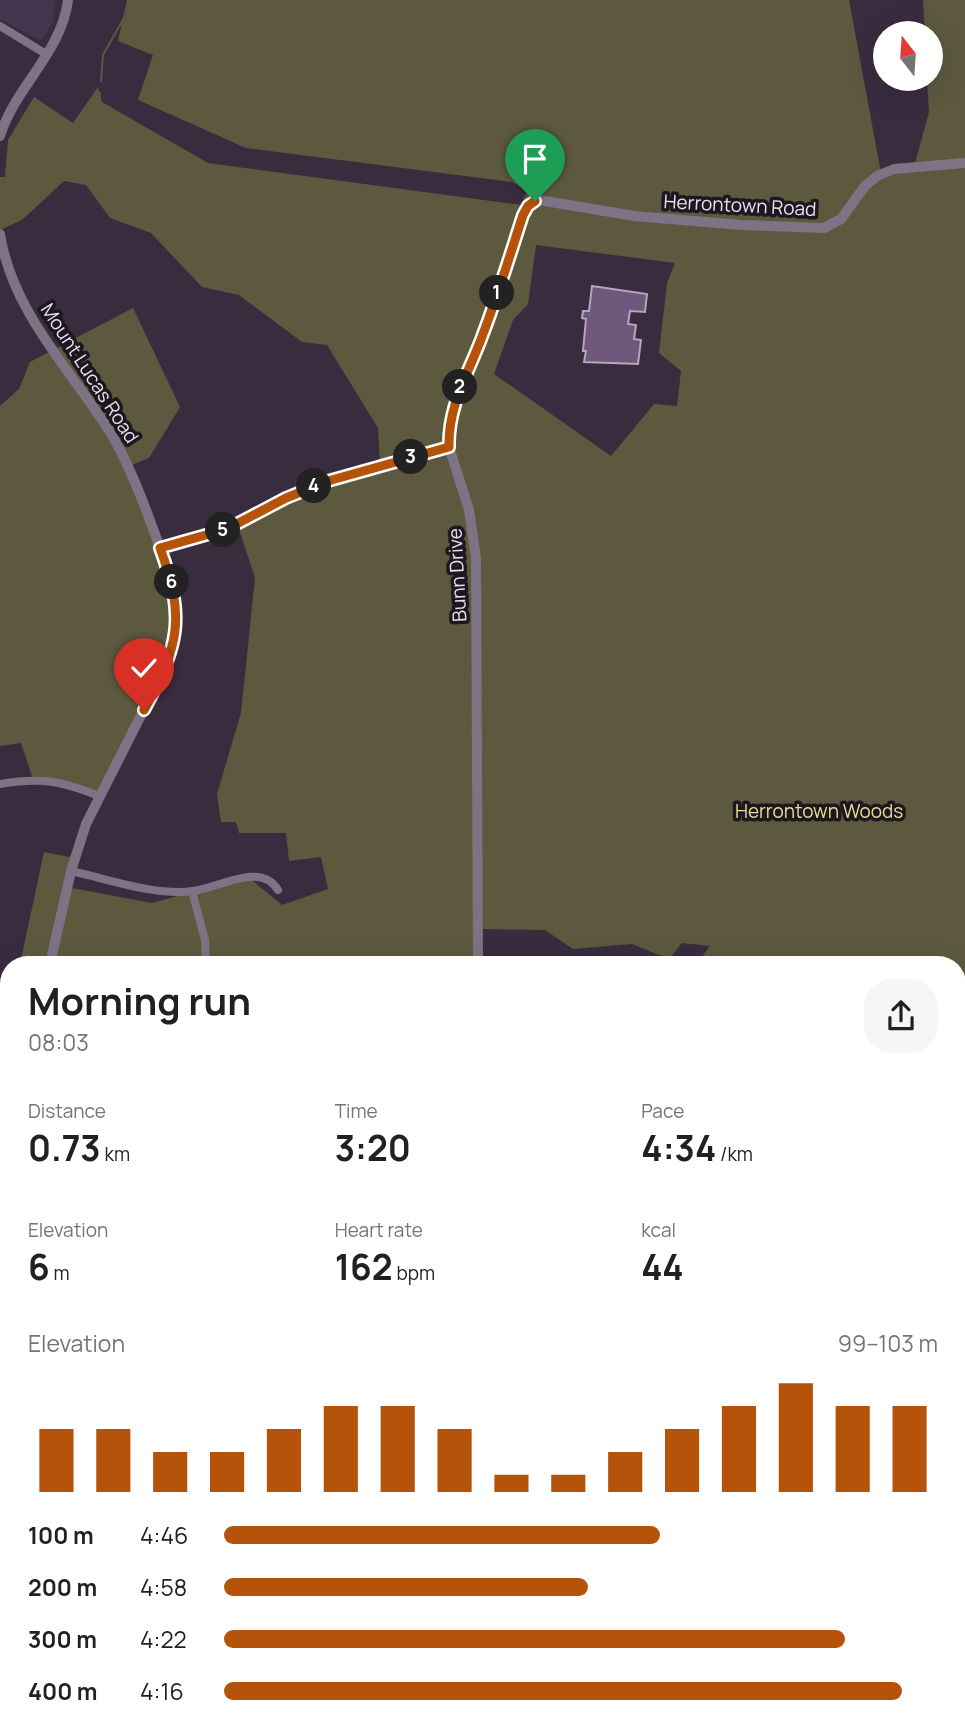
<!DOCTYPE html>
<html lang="en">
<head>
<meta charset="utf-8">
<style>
	:root { --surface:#fff; --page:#f6f6f6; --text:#202124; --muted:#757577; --accent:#b45309 }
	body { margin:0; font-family:Manrope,sans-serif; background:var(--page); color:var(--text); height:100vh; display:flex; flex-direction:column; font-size:26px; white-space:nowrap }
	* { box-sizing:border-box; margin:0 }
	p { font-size:23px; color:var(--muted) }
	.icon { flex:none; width:38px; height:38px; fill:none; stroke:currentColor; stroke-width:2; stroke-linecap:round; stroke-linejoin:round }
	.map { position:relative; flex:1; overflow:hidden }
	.details { position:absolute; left:0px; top:956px; width:966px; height:779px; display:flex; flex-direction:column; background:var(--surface); border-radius:28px 28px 0 0; box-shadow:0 7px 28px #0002 }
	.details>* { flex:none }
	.needle { width:46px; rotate:343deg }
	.tools { position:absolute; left:873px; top:21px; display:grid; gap:14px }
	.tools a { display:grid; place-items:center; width:70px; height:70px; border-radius:50%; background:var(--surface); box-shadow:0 7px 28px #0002; font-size:35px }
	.pin { position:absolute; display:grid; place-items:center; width:60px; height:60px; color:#fff; margin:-72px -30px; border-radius:50% 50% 50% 0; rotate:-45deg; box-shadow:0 0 7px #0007 }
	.pin .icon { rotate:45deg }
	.km { position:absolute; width:35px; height:35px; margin:-18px; border-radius:50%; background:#222; color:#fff; font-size:19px; line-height:35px; text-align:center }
	.round { display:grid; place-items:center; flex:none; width:74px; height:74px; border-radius:28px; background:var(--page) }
	.overview { display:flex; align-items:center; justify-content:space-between; height:119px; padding:0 28px }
	h1 { font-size:38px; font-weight:700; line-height:52px }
	.stats { display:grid; grid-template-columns:repeat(3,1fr); gap:10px; height:119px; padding:7px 28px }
	.stats div { display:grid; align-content:center }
	.stats b { font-size:35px; font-weight:700 }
	.stats small { font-size:19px; font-weight:400 }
	.stats p { font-size:19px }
	.chart { height:196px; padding:14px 28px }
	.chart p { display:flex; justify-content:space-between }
	.chart svg { width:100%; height:126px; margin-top:7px; stroke:var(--accent); stroke-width:6 }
	ul { padding:0 28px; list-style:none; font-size:23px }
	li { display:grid; grid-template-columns:112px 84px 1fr; align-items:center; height:52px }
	li i { height:18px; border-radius:9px; background:var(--accent) }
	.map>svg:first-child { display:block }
</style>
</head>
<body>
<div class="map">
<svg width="965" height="1733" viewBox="0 0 965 1733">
	<rect width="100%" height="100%" fill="#392c3f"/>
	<!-- built -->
	<path fill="#45344d" d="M0,0H56L53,21L42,39H37L0,19Z"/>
	<!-- green -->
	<path fill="#5d593f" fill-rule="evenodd" d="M127,0H849L881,173L914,167L929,112L927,79H931V33H925L923,0H965V1587L957,1584V964H782L700,959L710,946L682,943L669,959L632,944L573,949L545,930L481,929V964H20L44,852L79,859L72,888L152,903L248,877L282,905L328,889L321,857L289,861L286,833H239L236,822H221L217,794L241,713L255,578L238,526L380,466L378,428L327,345L302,342L239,295L202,287L151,233L110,218L86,185L64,181L22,220L0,230V177H5L8,140L34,97L73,123L98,87L102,102L208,163L521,205L527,191L512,182L246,148L138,100L153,55L118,41ZM536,245L675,263L667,283L659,353L681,371L677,406L654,404L611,456L494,374L513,320L528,304Z
		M133,308L180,407L149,458L127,467L175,601L172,649L103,797L33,779L21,743L0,746V406L19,389L30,362Z
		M9,1014V1113H0V1041H3Z
		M0,1337H9V1652L0,1653Z
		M957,1691L965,1701V1733H941L934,1726H957Z
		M96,1726H594L592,1733H97Z"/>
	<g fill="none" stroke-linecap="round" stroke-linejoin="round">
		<!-- stream -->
		<path stroke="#5d5747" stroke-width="2" d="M101,81L103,55L134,0
			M100,93L98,136L145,176L185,229"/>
	</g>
	<!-- building -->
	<path fill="#70587c" stroke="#b5a5bd" stroke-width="2" d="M592,286L647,294L645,312L630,311L628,324L636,325L634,339L641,340L638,364L584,362L586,351H583L586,319L582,318L583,311H589Z"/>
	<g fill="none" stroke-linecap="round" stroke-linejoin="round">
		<!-- minor -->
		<path stroke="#7e7384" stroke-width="8" d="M0,26L46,54
			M160,548L227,529L281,500L328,481L449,447
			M0,784C41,777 61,781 99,796
			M71,871C109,879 154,896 193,891C219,888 261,861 278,890
			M192,891L205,940L206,964
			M0,1285H9
			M653,1726L663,1732
			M749,1726L751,1733
			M919,1726L926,1733
			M841,1733L878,1726"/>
		<!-- tertiary -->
		<path stroke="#7e7384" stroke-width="10" d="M0,136C15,87 62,52 68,0
			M0,234C12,311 70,369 110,432C131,467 145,507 159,545C174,586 182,614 170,658L86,824L71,871L50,964
			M478,964L476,558L469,510L449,447L450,420L459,387L484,332L526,209L539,200L634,216L742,225L824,228L841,219L865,186L877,176L894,169L965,163
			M28,1733L29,1726
			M360,1733L362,1726"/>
	</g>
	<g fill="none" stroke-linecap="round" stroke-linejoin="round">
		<defs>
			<path id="route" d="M144,710C179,645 186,619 160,548L227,529L286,498L328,481L449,447C448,404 469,373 483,334C498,295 510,255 523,215L528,206L535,201"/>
		</defs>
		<!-- route casing -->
		<use href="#route" stroke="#fff" stroke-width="14"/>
		<!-- route -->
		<use href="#route" stroke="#b45309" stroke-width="9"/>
	</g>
	<g text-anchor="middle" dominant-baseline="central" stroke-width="7" stroke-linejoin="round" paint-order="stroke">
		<!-- street labels -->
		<g font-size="19" fill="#e9e1ee" stroke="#1d1720">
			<text transform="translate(740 205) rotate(3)">Herrontown Road</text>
			<text transform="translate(90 373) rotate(57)">Mount Lucas Road</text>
			<text transform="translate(457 575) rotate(-93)">Bunn Drive</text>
		</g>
		<!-- park labels -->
		<g font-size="19" fill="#e8dd93" stroke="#1d1720">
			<text x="819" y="811">Herrontown Woods</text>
		</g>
	</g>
</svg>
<div class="tools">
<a><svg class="needle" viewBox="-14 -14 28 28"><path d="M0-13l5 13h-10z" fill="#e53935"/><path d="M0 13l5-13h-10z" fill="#757577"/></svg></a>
</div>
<div class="pin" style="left:535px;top:201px;background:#1e9e55"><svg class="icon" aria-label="arrive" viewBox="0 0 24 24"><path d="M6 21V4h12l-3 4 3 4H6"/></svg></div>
<div class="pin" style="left:144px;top:710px;background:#d93025"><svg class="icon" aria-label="check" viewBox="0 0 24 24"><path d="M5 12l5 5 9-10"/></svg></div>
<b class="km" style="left:497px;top:293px">1</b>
<b class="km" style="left:460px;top:387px">2</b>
<b class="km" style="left:411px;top:457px">3</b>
<b class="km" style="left:314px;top:486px">4</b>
<b class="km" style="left:223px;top:530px">5</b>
<b class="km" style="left:172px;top:582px">6</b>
<section class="details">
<div class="overview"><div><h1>Morning run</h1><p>08:03</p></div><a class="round"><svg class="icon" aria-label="share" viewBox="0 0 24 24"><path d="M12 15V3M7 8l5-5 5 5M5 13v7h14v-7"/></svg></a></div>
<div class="stats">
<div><p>Distance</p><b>0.73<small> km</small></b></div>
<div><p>Time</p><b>3:20</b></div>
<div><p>Pace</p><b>4:34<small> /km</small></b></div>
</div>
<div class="stats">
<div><p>Elevation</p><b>6<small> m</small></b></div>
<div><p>Heart rate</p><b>162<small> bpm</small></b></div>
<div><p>kcal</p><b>44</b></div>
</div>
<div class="chart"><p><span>Elevation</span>99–103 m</p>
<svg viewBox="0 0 160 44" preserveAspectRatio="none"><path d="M5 44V22M15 44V22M25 44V30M35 44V30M45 44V22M55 44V14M65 44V14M75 44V22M85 44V38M95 44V38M105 44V30M115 44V22M125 44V14M135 44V6M145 44V14M155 44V14"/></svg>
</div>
<ul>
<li><b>100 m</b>4:46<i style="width:61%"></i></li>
<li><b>200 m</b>4:58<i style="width:51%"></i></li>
<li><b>300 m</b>4:22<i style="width:87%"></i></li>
<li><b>400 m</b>4:16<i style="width:95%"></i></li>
</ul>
</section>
</div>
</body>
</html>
